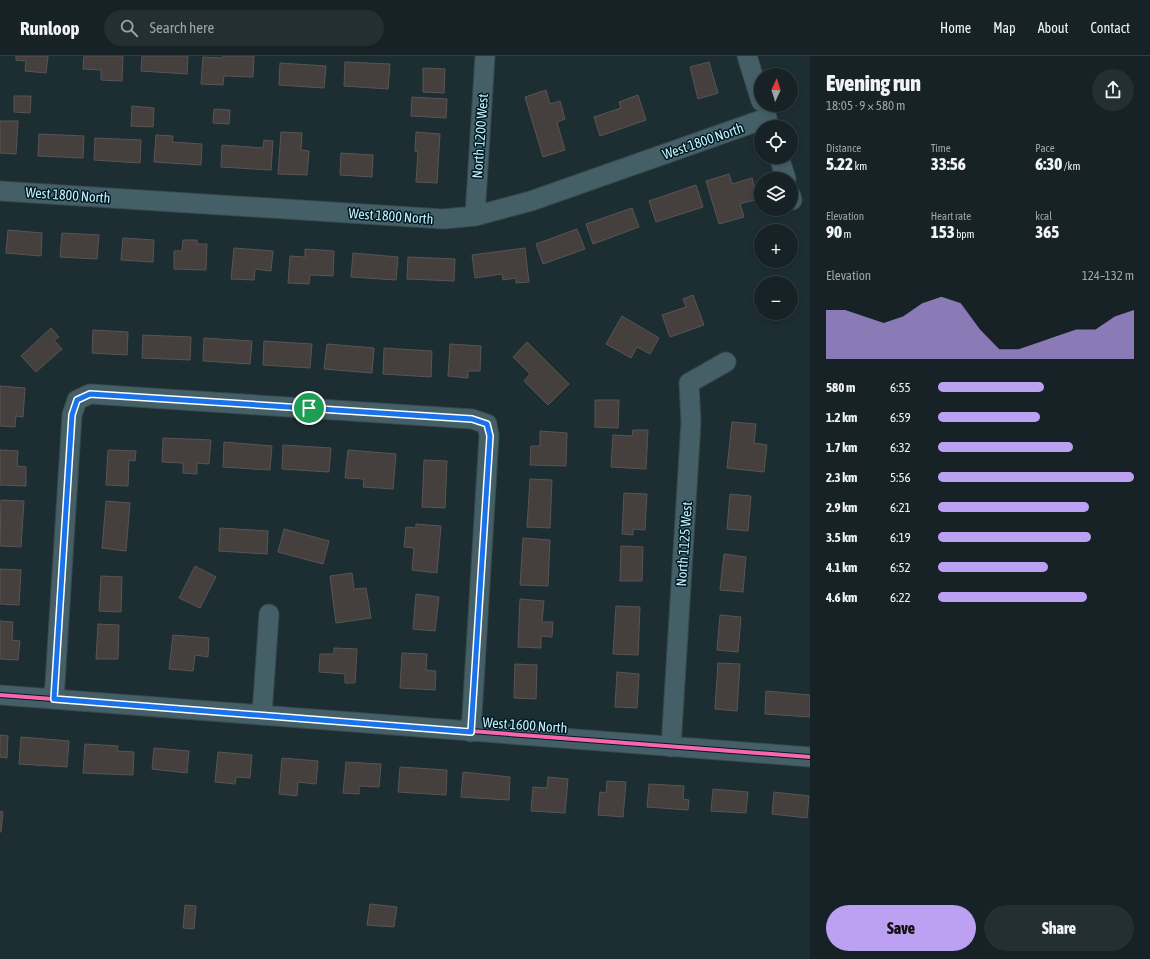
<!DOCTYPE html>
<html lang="en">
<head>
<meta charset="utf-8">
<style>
	:root { --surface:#162226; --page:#232f32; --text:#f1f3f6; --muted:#9ea4a7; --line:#353f43; --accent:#bca0f2 }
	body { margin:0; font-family:"Asap Condensed",sans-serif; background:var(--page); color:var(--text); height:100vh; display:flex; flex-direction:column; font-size:15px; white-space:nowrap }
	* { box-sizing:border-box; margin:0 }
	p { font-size:13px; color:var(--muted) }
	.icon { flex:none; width:22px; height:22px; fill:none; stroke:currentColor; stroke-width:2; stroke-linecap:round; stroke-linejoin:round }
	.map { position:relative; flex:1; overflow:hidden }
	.sheet { display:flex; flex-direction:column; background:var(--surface); width:340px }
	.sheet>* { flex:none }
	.needle { width:26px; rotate:4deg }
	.buttons { position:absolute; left:754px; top:12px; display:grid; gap:8px }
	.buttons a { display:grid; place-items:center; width:44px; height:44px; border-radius:50%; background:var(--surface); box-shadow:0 2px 6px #0003,0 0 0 1px var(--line); font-size:20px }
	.pin { position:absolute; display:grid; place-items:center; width:34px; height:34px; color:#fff; margin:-17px; border:2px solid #fff; border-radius:50%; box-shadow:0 1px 4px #0007 }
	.round { display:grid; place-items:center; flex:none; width:42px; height:42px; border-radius:21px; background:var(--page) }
	.headline { display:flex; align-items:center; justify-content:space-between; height:68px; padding:0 16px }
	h1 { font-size:22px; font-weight:800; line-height:30px }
	.stats { display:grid; grid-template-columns:repeat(3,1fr); gap:6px; height:68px; padding:4px 16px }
	.stats div { display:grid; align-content:center }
	.stats b { font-size:17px; font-weight:800 }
	.stats small { font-size:11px; font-weight:400 }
	.stats p { font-size:11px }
	.chart { height:112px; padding:8px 16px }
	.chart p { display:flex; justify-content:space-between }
	.chart svg { width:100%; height:72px; margin-top:4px; fill:var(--accent); opacity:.7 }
	.button { display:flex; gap:8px; margin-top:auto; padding:8px 16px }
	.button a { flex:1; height:46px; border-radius:24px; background:var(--accent); color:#111; font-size:16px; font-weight:800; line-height:46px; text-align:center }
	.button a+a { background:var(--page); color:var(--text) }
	ul { padding:0 16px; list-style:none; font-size:13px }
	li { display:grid; grid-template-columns:64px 48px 1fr; align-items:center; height:30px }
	li i { height:10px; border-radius:5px; background:var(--accent) }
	header { display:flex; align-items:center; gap:24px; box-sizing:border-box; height:56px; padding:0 20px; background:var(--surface); border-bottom:1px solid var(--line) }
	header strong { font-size:19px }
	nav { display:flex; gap:22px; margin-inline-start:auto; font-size:14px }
	.search { width:280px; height:36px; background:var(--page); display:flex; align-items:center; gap:10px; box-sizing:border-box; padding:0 14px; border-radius:22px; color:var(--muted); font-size:15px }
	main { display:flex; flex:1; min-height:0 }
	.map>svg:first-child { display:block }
</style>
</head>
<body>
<header>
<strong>Runloop</strong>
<div class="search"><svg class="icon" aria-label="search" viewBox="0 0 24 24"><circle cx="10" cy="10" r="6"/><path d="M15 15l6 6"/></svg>Search here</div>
<nav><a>Home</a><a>Map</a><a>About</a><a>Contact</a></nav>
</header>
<main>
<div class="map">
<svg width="810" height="903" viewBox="0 0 810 903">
	<rect width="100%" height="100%" fill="#1d2e33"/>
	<!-- building -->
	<path fill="#453f3d" stroke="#585554" d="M16,0H48L46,17L25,15L26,5L16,4Z
		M84,0H123L122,25L101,24V14L83,13Z
		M142,0H188L187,18L141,15Z
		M223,0H254L253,21L224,20L223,29L201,28L203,1L222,2Z
		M345,6L390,8L388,33L344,30Z
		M709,6L718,37L698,43L690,11Z
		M280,7L326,10L324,32L279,29Z
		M423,12L445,13L444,37L423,36Z
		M546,34L550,48L560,45L565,63L557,66L565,94L543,101L525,41Z
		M638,39L646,64L600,80L594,61L621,52L619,46Z
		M14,40H31L30,57L14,56Z
		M412,41L447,43L446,62L411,60Z
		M132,50L154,52L153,71L131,70Z
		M214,53L230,54L229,68L213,67Z
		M0,65H18L16,98L0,97Z
		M281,76L302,77L301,94L309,95L307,119L278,118Z
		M416,76L440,78L437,127L416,126L418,96L415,95Z
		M39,78L84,80L83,102L38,100Z
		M156,79L173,80L172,86L202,88L201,109L154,106Z
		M95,82L141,84L140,107L94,104Z
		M264,84L273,85L271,114L221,111L222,89L263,92Z
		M341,97L373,99L372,121L340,119Z
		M729,118L732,128L752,122L758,143L740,148L744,161L719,168L706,125Z
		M696,129L703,151L656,166L649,145Z
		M632,152L639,171L593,188L586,168Z
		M577,173L585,193L543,208L536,188Z
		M8,174L42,177L41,200L6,197Z
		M62,177L99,179L97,203L60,201Z
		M123,182L154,184L153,206L121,204Z
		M183,184H197V188H207L206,214L174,213V195H182Z
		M234,192L273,195L271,215L255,213L254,224L231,223Z
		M525,192L529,226L516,227V222L503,224L502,218L475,222L472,199Z
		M305,193L334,195L333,220L310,219L309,228L288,227L290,200L305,201Z
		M353,197L398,201L396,224L351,221Z
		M408,201L455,203L454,225L407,223Z
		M693,239L704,269L670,281L662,259L686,251L683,243Z
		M622,260L659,282L650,298L637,291L631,302L606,288Z
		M51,272L59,281L54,284L62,293L36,316L21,300Z
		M93,274L128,276L127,299L92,297Z
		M143,279L191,281L190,304L142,302Z
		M204,282L252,285L250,308L203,305Z
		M264,285L312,288L310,312L263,309Z
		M527,286L569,328L548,349L524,325L530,318L513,301Z
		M327,288L374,292L372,317L324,313Z
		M450,288L481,290L480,315H468V322L448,320Z
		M384,292L432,295L431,321L383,318Z
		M0,330L25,332L23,361L16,360L15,371L0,370Z
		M595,344H619L618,372L595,371Z
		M732,366L756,368L754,387L767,389L764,416L727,412Z
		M633,374H648L646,413L611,411L613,379L632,380Z
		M540,375L567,377L566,410L530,409L531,390H540Z
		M163,382L211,384L209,408L197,407V418L183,417V407L162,406Z
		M224,386L272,390L270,414L223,411Z
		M283,389L331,392L329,416L282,413Z
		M0,394L18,395L17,410L26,411V430L0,429Z
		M108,394L136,395L135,405L129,404L128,430L106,429Z
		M348,394L396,398L393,433L363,431L364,423L345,422Z
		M424,404L447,405L445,452L422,451Z
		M530,423L552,424L550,472L527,471Z
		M624,437L647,438L645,474L633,473V479L622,478Z
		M730,438L751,440L748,475L727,473Z
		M1,444L24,445L21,491L0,490Z
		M106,445L130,447L126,495L102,492Z
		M416,468L441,470L437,517L412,514L414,492L404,491L406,471L416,472Z
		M220,472L268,475L267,498L219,495Z
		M284,473L329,485L323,508L278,496Z
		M523,482L550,484L548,530L520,529Z
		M621,490L643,491L642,525H620Z
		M724,498L746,501L743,536L720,534Z
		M195,510L216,521L200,552L179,542Z
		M0,513L21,514L19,549L0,548Z
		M352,517L354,533L366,532L371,562L336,567L330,520Z
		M101,520L122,521L121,556L99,555Z
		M416,538L439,541L435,575L413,573Z
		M520,543L544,545L542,566H553L552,581L541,580V592L518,591Z
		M616,550L640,551L638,599L613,598Z
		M720,559L741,561L738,596L717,594Z
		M0,565L13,566L12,584L20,585L18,604L0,603Z
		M98,568L119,569L118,603H96Z
		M173,579L209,582L208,601L195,599L193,615L169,613Z
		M334,592L357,593L355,627H345V618L319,616L320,598H334Z
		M402,597L427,598L426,614L436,615L435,634L400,632Z
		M718,607L740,608L737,655L715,653Z
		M515,608L537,609L536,643L514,642Z
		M617,616L639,618L637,652L615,651Z
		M766,635L810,639V661L765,658Z
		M0,679L8,680L7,702L0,701Z
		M21,681L69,685L67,711L19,708Z
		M85,688L118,690L117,695L134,696L133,719L83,717Z
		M154,692L189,695L187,717L152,713Z
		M218,696L252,699L250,722L236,721L235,728L215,726Z
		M282,702L318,705L316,728L298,726L297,740L279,738Z
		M346,706L381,708L379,731L359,730V738L343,737Z
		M400,711L447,714L446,739L398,736Z
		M463,716L510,721L509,744L461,741Z
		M548,721L568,723L565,757L531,755L533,731L547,732Z
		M607,725L626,726L623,761L598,759L600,736L606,737Z
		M649,728L684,730L683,743L689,744L688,754L647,751Z
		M713,733L748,736L746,757L711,755Z
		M774,736L809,740L807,762L772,758Z
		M0,755L3,756L1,776H0Z
		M370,848L397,851L394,871L367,869Z
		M185,849L196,850L194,873L183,872Z"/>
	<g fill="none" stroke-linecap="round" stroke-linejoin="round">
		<defs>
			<path id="minor" d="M747,0L761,45
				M779,101L786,123
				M0,135L443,163L475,160L531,145L767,62
				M791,140L792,144
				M475,160L485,0
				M0,639L810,701
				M54,643L72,359L77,344L90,338L472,363L487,368L489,380L471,676
				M262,658L269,558
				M671,691L691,366L689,327L726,306"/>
		</defs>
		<!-- minor casing -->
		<use href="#minor" stroke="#37494e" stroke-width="21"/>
		<!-- minor -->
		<use href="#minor" stroke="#455f67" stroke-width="19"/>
		<defs>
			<path id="cycleway" d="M0,639L810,701
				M54,643L72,359L77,344L90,338L472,363L487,368L489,380L471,676"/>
		</defs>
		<!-- cycleway casing -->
		<use href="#cycleway" stroke="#001a21" stroke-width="6"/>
		<!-- cycleway -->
		<use href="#cycleway" stroke="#f766af" stroke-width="4"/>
	</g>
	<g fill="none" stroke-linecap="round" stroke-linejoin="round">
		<defs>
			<path id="route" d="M90,338L472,363L487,368L490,380L471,676L54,643L72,359L77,344Z"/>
		</defs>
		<!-- route casing -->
		<use href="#route" stroke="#fff" stroke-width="8"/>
		<!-- route -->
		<use href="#route" stroke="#1a73e8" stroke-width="5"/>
	</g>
	<g text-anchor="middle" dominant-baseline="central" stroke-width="3" stroke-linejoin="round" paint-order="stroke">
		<!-- street labels -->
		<g font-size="14" fill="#c5effc" stroke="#001a21">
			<text transform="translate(480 80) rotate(-86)">North 1200 West</text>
			<text transform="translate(703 85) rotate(-19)">West 1800 North</text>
			<text transform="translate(68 139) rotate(4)">West 1800 North</text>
			<text transform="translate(391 160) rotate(4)">West 1800 North</text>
			<text transform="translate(684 488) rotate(-86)">North 1125 West</text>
			<text transform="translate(525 669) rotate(4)">West 1600 North</text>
		</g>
	</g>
</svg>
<div class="buttons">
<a><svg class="needle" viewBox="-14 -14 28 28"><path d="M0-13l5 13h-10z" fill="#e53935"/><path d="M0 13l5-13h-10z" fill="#9ea4a7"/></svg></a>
<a><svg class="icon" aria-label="locate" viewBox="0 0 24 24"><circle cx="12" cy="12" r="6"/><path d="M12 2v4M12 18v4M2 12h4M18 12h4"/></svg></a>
<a><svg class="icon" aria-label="layers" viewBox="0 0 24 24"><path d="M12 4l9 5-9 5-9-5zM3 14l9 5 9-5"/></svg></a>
<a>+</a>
<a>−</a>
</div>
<div class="pin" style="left:309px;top:352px;background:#1e9e55"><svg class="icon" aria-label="arrive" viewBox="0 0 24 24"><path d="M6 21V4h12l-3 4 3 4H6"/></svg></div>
</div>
<section class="sheet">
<div class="headline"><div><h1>Evening run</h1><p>18:05 · 9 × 580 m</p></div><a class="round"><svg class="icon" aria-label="share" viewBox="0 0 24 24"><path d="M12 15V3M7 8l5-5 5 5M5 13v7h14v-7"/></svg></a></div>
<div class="stats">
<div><p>Distance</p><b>5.22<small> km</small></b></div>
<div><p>Time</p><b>33:56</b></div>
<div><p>Pace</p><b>6:30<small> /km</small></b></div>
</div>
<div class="stats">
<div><p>Elevation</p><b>90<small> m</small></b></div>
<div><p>Heart rate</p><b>153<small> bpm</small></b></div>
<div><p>kcal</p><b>365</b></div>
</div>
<div class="chart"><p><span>Elevation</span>124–132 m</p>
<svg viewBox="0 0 160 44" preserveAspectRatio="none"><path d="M0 44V14L10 14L20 18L30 22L40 18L50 10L60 6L70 10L80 26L90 38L100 38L110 34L120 30L130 26L140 26L150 18L160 14V44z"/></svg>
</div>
<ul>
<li><b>580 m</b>6:55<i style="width:54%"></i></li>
<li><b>1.2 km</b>6:59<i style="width:52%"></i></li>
<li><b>1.7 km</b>6:32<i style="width:69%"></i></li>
<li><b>2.3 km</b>5:56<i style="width:100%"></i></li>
<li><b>2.9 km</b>6:21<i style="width:77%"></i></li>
<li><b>3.5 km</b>6:19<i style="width:78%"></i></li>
<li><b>4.1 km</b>6:52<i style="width:56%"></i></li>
<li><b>4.6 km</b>6:22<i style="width:76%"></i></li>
</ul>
<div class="button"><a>Save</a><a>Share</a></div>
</section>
</main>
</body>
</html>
